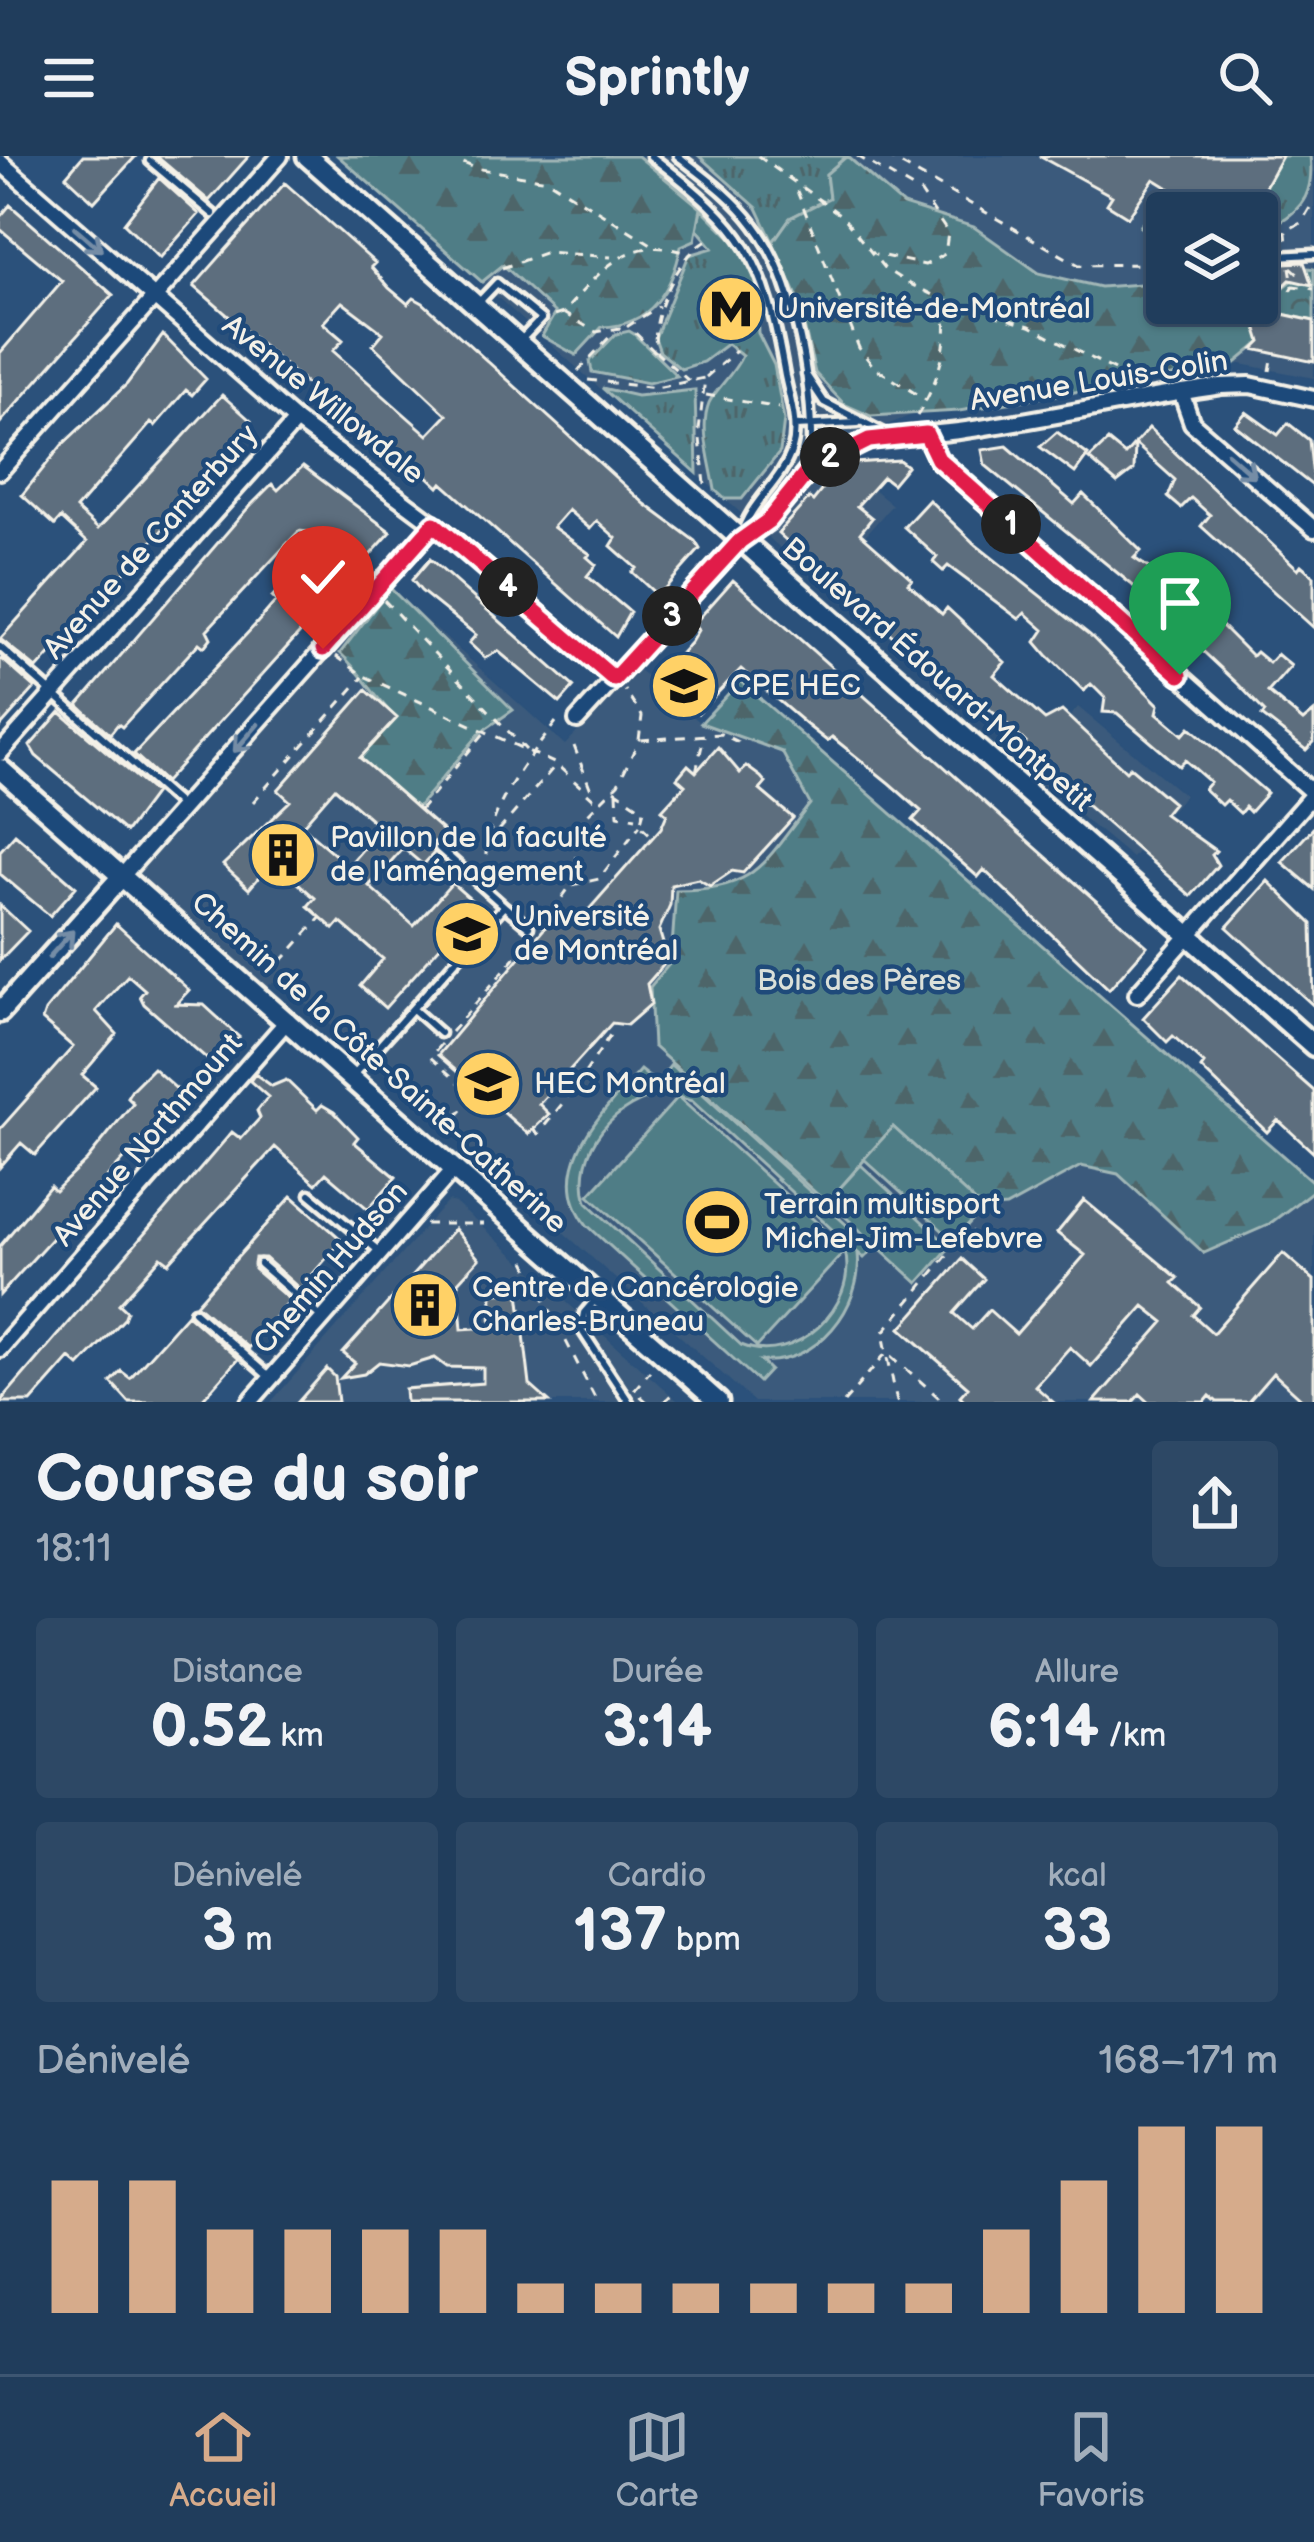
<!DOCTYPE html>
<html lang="fr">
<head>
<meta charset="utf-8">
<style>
	:root { --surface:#203d5c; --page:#2d4865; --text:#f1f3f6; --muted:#a2aebb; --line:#3d5672; --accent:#d6ab8b }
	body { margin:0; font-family:"Balsamiq Sans",sans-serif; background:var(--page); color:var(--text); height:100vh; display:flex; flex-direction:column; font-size:45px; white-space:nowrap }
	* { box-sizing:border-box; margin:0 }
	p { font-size:39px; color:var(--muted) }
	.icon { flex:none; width:66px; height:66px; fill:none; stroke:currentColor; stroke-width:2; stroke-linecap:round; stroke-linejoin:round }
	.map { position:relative; height:1246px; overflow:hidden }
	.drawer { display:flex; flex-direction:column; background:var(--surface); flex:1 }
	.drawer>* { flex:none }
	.buttons { position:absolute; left:1146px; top:36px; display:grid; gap:24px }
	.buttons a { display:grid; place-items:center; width:132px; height:132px; border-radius:12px; background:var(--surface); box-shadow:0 3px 9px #0004,0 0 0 3px var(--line); font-size:60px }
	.pin { position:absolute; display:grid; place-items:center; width:102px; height:102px; color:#fff; margin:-123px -51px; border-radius:50% 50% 50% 0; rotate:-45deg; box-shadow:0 0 12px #0007 }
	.pin .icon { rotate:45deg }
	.km { position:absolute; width:60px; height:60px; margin:-30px; border-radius:50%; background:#222; color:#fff; font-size:33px; line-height:60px; text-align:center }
	.round { display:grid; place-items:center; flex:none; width:126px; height:126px; border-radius:12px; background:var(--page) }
	.headline { display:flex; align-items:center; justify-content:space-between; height:204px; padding:0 36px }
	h1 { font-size:66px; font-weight:700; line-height:90px }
	.stats { display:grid; grid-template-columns:repeat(3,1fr); gap:18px; height:204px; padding:12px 36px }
	.stats div { display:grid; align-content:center; border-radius:12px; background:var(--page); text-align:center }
	.stats b { font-size:60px; font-weight:700 }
	.stats small { font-size:33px; font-weight:400 }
	.stats p { font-size:33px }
	.chart { height:336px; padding:24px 36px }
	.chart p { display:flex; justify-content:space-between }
	.chart svg { width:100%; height:216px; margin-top:12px; stroke:var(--accent); stroke-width:6 }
	header { display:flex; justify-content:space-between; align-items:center; height:156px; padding:0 36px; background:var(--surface); font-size:54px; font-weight:700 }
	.menu { display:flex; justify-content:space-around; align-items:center; height:168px; border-top:3px solid var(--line); background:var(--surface); font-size:33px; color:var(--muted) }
	.menu a { display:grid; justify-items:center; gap:6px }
	.menu .current { color:var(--accent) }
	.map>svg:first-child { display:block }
</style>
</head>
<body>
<header><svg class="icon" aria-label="menu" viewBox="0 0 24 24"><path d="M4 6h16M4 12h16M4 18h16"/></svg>Sprintly<svg class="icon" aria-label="search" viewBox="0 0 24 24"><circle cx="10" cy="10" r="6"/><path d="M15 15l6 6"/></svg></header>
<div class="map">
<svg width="1314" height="1246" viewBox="0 0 1314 1246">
	<defs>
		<pattern id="grass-tufts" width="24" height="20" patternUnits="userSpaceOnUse" patternTransform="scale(3)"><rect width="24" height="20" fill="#507d86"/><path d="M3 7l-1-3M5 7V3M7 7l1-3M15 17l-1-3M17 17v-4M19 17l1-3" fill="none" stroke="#4d6569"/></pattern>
		<pattern id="forest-firs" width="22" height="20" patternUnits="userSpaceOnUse" patternTransform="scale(3)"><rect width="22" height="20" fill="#507d86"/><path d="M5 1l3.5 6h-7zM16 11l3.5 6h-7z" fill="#4d6569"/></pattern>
		<pattern id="park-crowns" width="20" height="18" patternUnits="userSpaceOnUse" patternTransform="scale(3)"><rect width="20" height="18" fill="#507d86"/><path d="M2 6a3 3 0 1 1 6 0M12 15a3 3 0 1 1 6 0" fill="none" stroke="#4d6569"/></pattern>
	</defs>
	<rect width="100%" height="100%" fill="#2b517b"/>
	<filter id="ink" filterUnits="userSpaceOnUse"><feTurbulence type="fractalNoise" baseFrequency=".00833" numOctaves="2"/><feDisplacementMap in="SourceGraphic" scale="24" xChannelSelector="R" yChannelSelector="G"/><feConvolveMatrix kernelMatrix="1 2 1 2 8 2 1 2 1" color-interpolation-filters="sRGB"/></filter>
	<g filter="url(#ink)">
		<!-- built -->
		<path fill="#3a5a7c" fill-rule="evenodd" d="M338,0H1314V222L1241,208L912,259L826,293L892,349L822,429ZM1167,57H1257V147H1167Z
			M390,432L565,589L637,512L701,567L740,525L1314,1027V1246H754L280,824L253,836L122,720Z
			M1078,551L1184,639L1132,702L1026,615Z
			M448,1045L455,1047L679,1246H271Z"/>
		<!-- grass -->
		<path fill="url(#grass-tufts)" stroke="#a2b7b7" stroke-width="3" d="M699,0H847L826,18L829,42L790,62L773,86L757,52Z
			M1282,0H1310C1314,33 1305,53 1277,67L1261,59L1272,40L1263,34Z
			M1159,37L1195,57H1167V87L1140,71Z
			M701,52L739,90L756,124L758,177L774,209L784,264L780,296L742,343H725L715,334C711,308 699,272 709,247C714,235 734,218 742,200L727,188L703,206L681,213L660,196L655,182L689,99L713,92L697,73Z
			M629,175L634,178L677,220L648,227L592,216L590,205L616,178Z
			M602,232L637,240L695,234L697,317Z"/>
		<!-- forest -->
		<path fill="url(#forest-firs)" stroke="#a2b7b7" stroke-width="3" d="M338,0H638L701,52L695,84L681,90C673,132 651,170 602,171L576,199L542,180L555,157L503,109L482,126Z
			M847,0L903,49L974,71L1039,117L1100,131L1167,126V147H1253L1261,186L1232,210L959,255L871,260L844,248L815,217L797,140L773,86L790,62L829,42L826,18Z
			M390,432L513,554L481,576L417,652L360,602L396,562C373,540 363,518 340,497Z
			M740,525L1314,1027V1034L1268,1069L1204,1097L1118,1018L1081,1010L1006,1051L983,1053L893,971L827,1047L653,890L650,831L671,806L676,734C758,734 763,707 810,648L782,596L701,567Z"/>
		<!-- park -->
		<path fill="url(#park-crowns)" stroke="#a2b7b7" stroke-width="3" d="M1308,112L1314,113V165L1278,157L1269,143Z"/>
		<!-- garden -->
		<path fill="#507d86" stroke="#a2b7b7" stroke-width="3" fill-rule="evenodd" d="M671,909L873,1093L864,1102L858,1097C864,1150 816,1210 761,1205L770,1214L759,1226L587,1069C542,1012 604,955 640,914L649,921L642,931L670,927L663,919ZM667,938L692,945L836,1077L844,1091L678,941L589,1039L757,1191L845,1095C859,1150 795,1211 741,1189L587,1046C572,993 616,944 667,938Z
			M893,971L983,1053L954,1085L864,1003Z
			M861,1009L950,1091L918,1127L828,1045Z"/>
		<!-- building -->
		<path fill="#5d6e7e" stroke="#f4f1e8" stroke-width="3" fill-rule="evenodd" d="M83,0H136L94,46L66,20Z
			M156,0H249L209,45Z
			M1039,0H1282L1263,34L1272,39L1262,57H1196L1176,46L1180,39L1154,23L1128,61L1107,48L1112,40Z
			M159,22L199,58L160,102L124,67Z
			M285,27L375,107L371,111L389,132L408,148L414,142L423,147L645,348L695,385L700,393L658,440L632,416L636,412L611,390L616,382L597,365L590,373L568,354L553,371L590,398L587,401L596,409L587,420L630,456L616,481L442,327L439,331L399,293L389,295L344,261L194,130ZM342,146L383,177L373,189L447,259L428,279L333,195L343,184L323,167Z
			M10,49L113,139L0,267V197L62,125L0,73V61Z
			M1304,106L1312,129L1290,124L1267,147L1278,157L1314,165V206L1254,193L1261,186L1252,157L1257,133L1284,107Z
			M163,179L206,223L192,239L186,234L155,270L151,267L76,353L98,373L222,239L251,265L200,332L37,513L0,483L87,386L61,362L55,369L22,339L62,289L127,228Z
			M1246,256L1278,279L1288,267L1309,284L1314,331L1235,269Z
			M1149,272L1298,413L1301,409L1314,420V472L1201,370L1210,359L1191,342L1181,352L1168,341L1175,324L1135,288L1134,314L1117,327L1089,303L1108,285L1125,299Z
			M1057,276L1088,299L1075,317L1040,291Z
			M1007,290L1074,348L1083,338L1141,395L1134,402L1197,445L1252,500L1256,496L1269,507L1277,498L1291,510L1268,536L1303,565L1314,556V586L1306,594L1262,560L1265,556L1238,528L1131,428L985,309L982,294Z
			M899,304L907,310L892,328L883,321L857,350L872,362L860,377L912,423L908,427L942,458L947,452L1005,506L994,519L1045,564L1062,555L1126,615L1130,611L1173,647L1164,658L1216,695L1212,699L1218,709L1191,740L1034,604L1022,592L1026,587L1001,563L975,541L970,547L931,514L778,377L809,342L813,345L828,326L833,330L854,307Z
			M303,310L391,376L165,626L134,598L256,468L276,445L272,441L329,378L299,375L207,474L211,482L204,491L199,487L122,571L118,568L110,578L78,549L247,353L272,328L278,334Z
			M929,344L976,389L1090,479L1159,549L1157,557L1183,579L1190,571L1267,637L1250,656L1245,651L1240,657L1226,644L1221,649L1204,633L1210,626L1185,604L1179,610L1117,557L1103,556L1105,542L1091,528L1084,535L1047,499L1036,486L1044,474L1025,457L1019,463L948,410L943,415L933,406L937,401L904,371Z
			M430,403L574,531L560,547L498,495L485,502L469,487L476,479L421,435L412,424Z
			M733,424L1147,790L1109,833L984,714L978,721L913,664L921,655L889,627L832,581L827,585L808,570L741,513L698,557L678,534L674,539L658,523L691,486L698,474L693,469Z
			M2,503L35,532L0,571V504Z
			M366,534L397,562L360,602L449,680L434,686V697L423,709L403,692L369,730L414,770L452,727L477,749L385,852L360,830L383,803L340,766L334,773L308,750L315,742L273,705L249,733L223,709L290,645L278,634ZM335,632L381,672L348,710L302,670Z
			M60,556L155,637L126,676L36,600L30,590Z
			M718,591L740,617L746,610L761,621L766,627L760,634L793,662L743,717L732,715L710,730L698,723L671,729L670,749L659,774L668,804L647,828L651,848L627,869L612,867L539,948L549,958L528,978L438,899L553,762L561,768L569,760L577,767L661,672L667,658L662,654L685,629L677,622L688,609L696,616Z
			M1314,671V733L1282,706Z
			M15,678L76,731L50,760L0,718V695Z
			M1268,725L1312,768L1314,850L1227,771Z
			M0,749L28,775L0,804Z
			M116,768L189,834L176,848L204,849L239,881L214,909L144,848L140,840L145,834L128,819L96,855L117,878L82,919L96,931L35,999L21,987L0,1011V973L73,891L42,864L45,855Z
			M1182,819L1314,935V997L1278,964L1267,976L1201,912L1204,908L1173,880L1167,886L1143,862Z
			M153,912L181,937L174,948L0,1139V1090L50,1030L55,1035L87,1004L133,947L127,941L132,933Z
			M255,918L272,930L286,924L317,954L322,949L334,956L358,981L354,986L396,1021L368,1053L326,1017L316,1028L275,991L169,1107L161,1101L139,1126L119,1148L127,1155L124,1163L79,1210L70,1202L31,1246H0L232,976L241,983L260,962L257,955L268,941L250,925Z
			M292,1040L342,1084L300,1133L265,1102H255L254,1113L290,1144L248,1192L196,1148Z
			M1084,1044L1178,1122L1173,1127L1200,1151L1193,1159L1213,1177L1283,1097L1314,1124V1246H1305L1273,1217L1248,1246H1217L1210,1240L1205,1246H1149L1140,1238L1133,1246H1094L1164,1166L1144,1150L1091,1210L1070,1191L1035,1230L1053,1246H966L960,1240L968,1231L901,1172L962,1103L984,1123L954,1157L972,1173L989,1154L1016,1178L1085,1099L1057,1077Z
			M454,1073L479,1103L458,1126L462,1173L491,1171L492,1137L519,1136L530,1229L549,1246H406L405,1233L483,1227V1212L447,1211L435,1202L409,1210L379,1206L364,1218L341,1222L355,1207L343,1197Z
			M187,1158L238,1203L200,1246H129L111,1226L121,1215L130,1222Z
			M327,1213L335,1221L338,1246H298Z"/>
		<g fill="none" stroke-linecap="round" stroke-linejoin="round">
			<defs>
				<path id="lane" d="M651,0C747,74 764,100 785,220C790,244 799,270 792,293C781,328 750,345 741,380
					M678,0C705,21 733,41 754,69C797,125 816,241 810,311
					M150,5L213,58
					M1257,101L1314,98
					M1166,108H1167
					M478,147L497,127L541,163L521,184
					M806,219L824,246L884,277
					M795,270L858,267
					M0,491L182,651
					M504,750L529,771
					M413,853L440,877
					M354,918L504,750L439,692
					M310,1038L380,1096
					M260,1108L321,1161
					M596,1143L584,1157L581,1173L629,1246
					M194,1155L268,1220"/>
				<path id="street" d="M0,6L296,265L446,377L614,523
					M1181,236L1192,267L1314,373
					M926,278L937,303L1314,638
					M0,315L280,0
					M577,564L740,385C779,362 796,320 834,299C875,276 914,281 959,275C1047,263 1133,243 1221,230L1250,229L1314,243
					M0,597L296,265
					M122,720L434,368
					M1137,838L1314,637
					M0,1193L288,864
					M250,1246L454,1013"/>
				<path id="secondary" d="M307,0L1314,890
					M0,613L718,1246
					M0,856L122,720"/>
			</defs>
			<!-- lane casing -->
			<use href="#lane" stroke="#f4f1e8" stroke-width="15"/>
			<!-- street casing -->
			<use href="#street" stroke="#f4f1e8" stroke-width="22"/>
			<!-- secondary casing -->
			<use href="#secondary" stroke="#f4f1e8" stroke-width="27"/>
			<!-- path -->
			<path stroke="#f4f1e8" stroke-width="3" stroke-dasharray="9 9" stroke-linecap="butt" d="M447,0L475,12L548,24L656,91
				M758,0L842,60L884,112L904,125L943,144L1030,170L1139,227
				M857,0L921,37L948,77L945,98L925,109L875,98
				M886,0L1079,109L1156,108
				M797,35L859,192L874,211L927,245
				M1268,67L1286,77L1287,87
				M1260,87L1301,67L1314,45
				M1290,111L1293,130L1314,133
				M1291,111L1301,120
				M502,112L547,96L611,101
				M1274,132L1290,136L1293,131
				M563,157L596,176L626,171
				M554,160L563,157C598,118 626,78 684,96
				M655,196L628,170L659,150
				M578,215L615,175
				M1270,215L1273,197
				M588,224L656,232L704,222
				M689,225L657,197C648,163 678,100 707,84
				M706,239L779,252
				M917,260C939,225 951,185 943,144
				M705,328L699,274L705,222L736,195
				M384,444L526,594
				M336,500L364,520L556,608L596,645
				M641,584L721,578L740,587
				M574,590L591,634
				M696,616L704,580
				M615,634L644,654L640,669L653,681
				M617,636L618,659L636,662
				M253,646L363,521
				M420,654L485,576
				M487,688L555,610
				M485,717C484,655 521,613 556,566
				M572,729L599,723L640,669
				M541,771L571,729L585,661L618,628L639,584L642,560L625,534
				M269,819L321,761
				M451,876L531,783
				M441,888L430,901L474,940
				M575,932L612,876L607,872
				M533,973L538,978L574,933L561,923
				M444,974L479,935
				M425,1068H483
				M525,1105L597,1246
				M647,1246L634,1234L650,1215
				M664,1246L674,1236
				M844,1246L887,1196L944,1246
				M897,1246L883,1177L963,1080L979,1074L1005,1091"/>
			<!-- lane -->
			<use href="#lane" stroke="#1f4a7a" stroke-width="6"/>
			<!-- street -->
			<use href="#street" stroke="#1f4a7a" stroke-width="14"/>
			<!-- secondary -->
			<use href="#secondary" stroke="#1f4a7a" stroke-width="18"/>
		</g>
		<!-- one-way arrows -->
		<defs><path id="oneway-shaft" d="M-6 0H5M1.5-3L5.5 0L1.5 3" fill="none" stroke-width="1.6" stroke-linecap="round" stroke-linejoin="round" transform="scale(3)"/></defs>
		<g stroke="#748da6">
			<use href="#oneway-shaft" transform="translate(88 83) rotate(41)"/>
			<use href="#oneway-shaft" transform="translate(1241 309) rotate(41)"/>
			<use href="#oneway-shaft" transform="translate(246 582) rotate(131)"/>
			<use href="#oneway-shaft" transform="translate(61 788) rotate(-48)"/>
		</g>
	</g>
	<g fill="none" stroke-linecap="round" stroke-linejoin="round" filter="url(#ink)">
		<defs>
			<path id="route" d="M323,493L434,368L614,523L740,385L768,365L809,314L869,284L926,278L938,303L1180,519"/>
		</defs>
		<!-- route casing -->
		<use href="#route" stroke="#fff" stroke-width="24"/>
		<!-- route -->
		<use href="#route" stroke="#e11d48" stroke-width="15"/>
	</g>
	<!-- icons -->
	<defs>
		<symbol id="metro-disc" viewBox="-11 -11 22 22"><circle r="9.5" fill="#ffd166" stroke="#1f4a7a"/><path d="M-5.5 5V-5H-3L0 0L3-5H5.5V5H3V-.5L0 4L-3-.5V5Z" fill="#111"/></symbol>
		<symbol id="school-disc" viewBox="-11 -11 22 22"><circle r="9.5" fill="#ffd166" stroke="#1f4a7a"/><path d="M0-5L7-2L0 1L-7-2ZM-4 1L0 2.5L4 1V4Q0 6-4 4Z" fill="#111"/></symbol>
		<symbol id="building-disc" viewBox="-11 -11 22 22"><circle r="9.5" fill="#ffd166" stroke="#1f4a7a"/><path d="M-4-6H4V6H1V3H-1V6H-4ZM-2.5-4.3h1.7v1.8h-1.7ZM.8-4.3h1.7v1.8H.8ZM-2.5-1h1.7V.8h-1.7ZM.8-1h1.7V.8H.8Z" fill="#111"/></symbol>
		<symbol id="university-disc" viewBox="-11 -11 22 22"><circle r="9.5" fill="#ffd166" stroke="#1f4a7a"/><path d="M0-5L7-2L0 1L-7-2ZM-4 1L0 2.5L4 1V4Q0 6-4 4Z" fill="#111"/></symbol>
		<symbol id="stadium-disc" viewBox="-11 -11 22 22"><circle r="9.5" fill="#ffd166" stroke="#1f4a7a"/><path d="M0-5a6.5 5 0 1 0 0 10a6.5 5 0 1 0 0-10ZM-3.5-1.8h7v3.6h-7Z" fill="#111"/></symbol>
	</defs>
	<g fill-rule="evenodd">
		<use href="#metro-disc" x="693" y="115" width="76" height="76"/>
		<use href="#school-disc" x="646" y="492" width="76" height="76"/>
		<use href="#building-disc" x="245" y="661" width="76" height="76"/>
		<use href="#university-disc" x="429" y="740" width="76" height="76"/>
		<use href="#university-disc" x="450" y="890" width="76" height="76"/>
		<use href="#stadium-disc" x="679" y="1028" width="76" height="76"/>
		<use href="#building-disc" x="387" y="1111" width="76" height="76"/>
	</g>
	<g text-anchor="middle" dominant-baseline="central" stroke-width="9" stroke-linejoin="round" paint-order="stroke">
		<!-- poi labels -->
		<g font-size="30" fill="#f4f1e8" stroke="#1f4a7a" text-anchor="start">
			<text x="777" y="153">Université-de-Montréal</text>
			<text x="730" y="530">CPE HEC</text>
			<text x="330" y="682">Pavillon de la faculté<tspan x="330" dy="34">de l'aménagement</tspan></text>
			<text x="514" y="761">Université<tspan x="514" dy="34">de Montréal</tspan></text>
			<text x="534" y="928">HEC Montréal</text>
			<text x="764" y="1049">Terrain multisport<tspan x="764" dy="34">Michel-Jim-Lefebvre</tspan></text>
			<text x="472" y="1132">Centre de Cancérologie<tspan x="472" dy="34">Charles-Bruneau</tspan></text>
		</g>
		<!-- street labels -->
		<g font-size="30" fill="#f4f1e8" stroke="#1f4a7a">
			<text transform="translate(1099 225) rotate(-9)">Avenue Louis-Colin</text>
			<text transform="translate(323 244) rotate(39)">Avenue Willowdale</text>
			<text transform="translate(151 386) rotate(-48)">Avenue de Canterbury</text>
			<text transform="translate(937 519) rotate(41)">Boulevard Édouard-Montpetit</text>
			<text transform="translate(379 907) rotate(42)">Chemin de la Côte-Sainte-Catherine</text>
			<text transform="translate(148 984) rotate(-49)">Avenue Northmount</text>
			<text transform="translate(331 1112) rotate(-49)">Chemin Hudson</text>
		</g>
		<!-- park labels -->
		<g font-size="30" fill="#dbe0d9" stroke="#1f4a7a">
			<text x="859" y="825">Bois des Pères</text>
		</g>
	</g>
</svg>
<div class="buttons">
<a><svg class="icon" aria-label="layers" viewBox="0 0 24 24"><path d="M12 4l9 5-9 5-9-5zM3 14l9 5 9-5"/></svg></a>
</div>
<div class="pin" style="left:1180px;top:519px;background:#1e9e55"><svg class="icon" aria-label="arrive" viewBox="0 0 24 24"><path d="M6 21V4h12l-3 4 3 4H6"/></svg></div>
<div class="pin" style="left:323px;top:493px;background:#d93025"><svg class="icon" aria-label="check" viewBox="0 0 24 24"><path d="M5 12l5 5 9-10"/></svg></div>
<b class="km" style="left:1011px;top:368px">1</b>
<b class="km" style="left:830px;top:301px">2</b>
<b class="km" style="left:672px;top:460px">3</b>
<b class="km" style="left:508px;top:431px">4</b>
</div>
<section class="drawer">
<div class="headline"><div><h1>Course du soir</h1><p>18:11</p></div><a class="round"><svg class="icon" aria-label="share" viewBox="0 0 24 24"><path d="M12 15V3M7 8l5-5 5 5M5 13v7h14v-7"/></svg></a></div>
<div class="stats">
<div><p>Distance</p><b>0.52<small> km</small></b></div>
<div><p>Durée</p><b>3:14</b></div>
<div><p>Allure</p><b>6:14<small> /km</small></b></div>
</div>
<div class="stats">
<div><p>Dénivelé</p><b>3<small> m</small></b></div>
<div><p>Cardio</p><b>137<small> bpm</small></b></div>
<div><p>kcal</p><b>33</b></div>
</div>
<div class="chart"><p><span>Dénivelé</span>168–171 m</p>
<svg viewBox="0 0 160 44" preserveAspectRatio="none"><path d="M5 44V17M15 44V17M25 44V27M35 44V27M45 44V27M55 44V27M65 44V38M75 44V38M85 44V38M95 44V38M105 44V38M115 44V38M125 44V27M135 44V17M145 44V6M155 44V6"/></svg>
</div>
</section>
<nav class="menu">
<a class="current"><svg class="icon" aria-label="home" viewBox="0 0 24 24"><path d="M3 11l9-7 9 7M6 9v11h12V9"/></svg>Accueil</a>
<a><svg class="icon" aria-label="map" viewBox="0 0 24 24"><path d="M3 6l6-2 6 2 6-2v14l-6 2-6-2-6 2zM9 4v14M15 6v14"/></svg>Carte</a>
<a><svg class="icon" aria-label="saved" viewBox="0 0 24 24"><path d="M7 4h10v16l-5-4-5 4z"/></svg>Favoris</a>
</nav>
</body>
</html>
